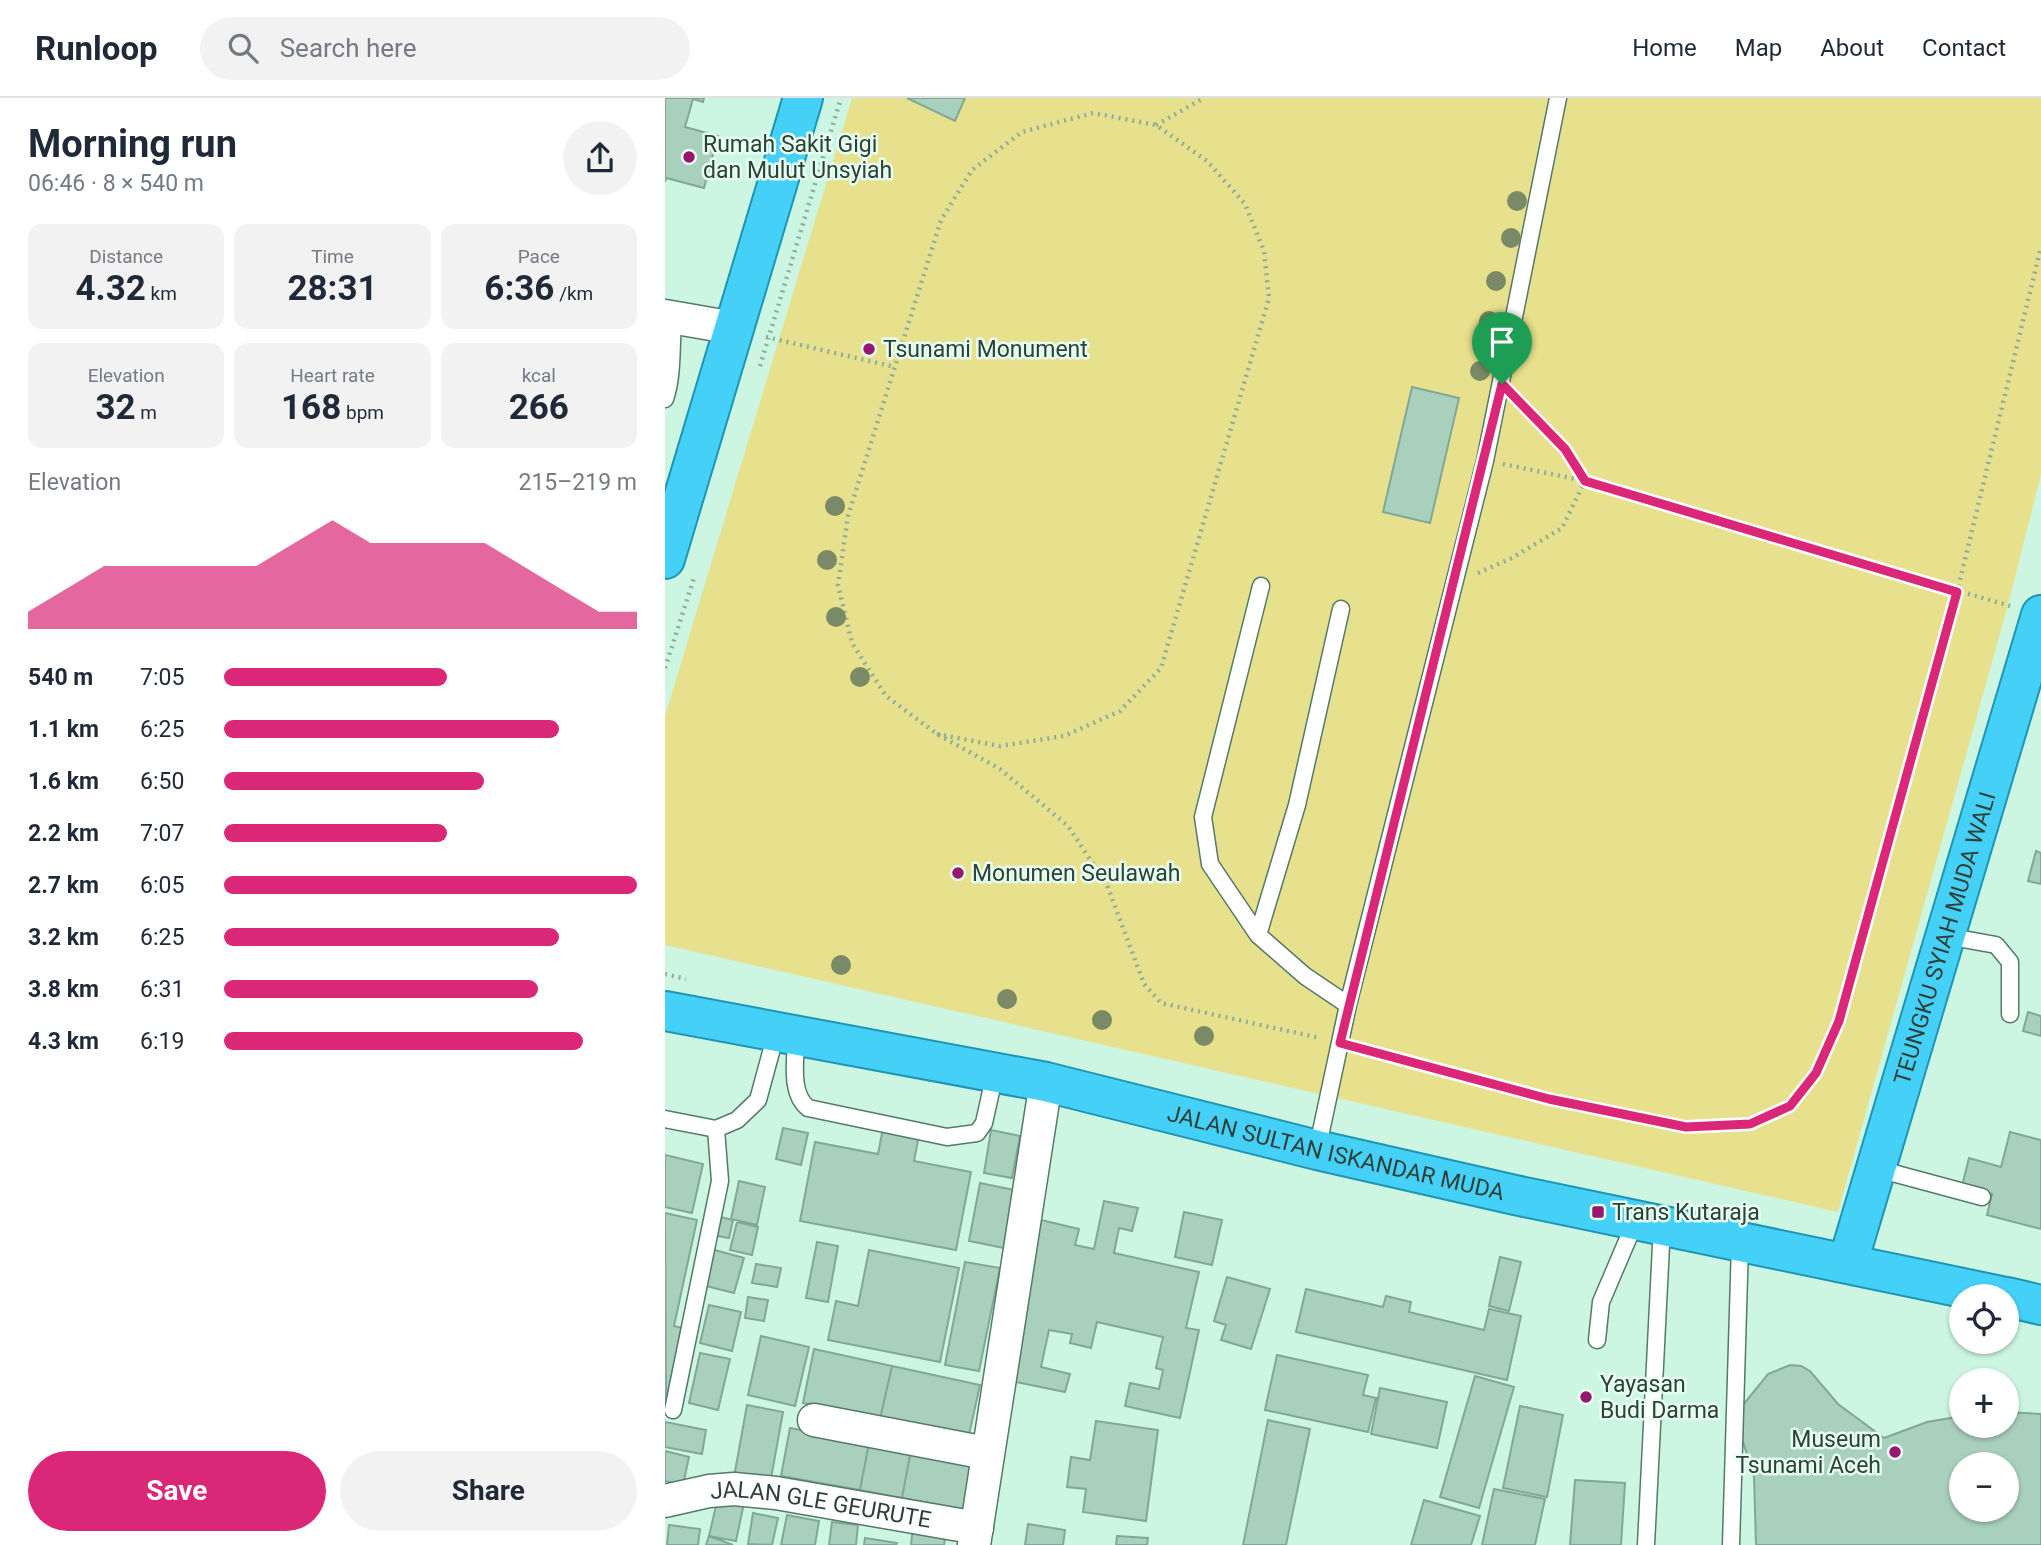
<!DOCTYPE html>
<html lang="en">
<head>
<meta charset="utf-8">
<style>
	:root { --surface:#fff; --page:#f2f2f3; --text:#1f2937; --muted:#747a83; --line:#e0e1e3; --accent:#db2777 }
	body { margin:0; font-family:Roboto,sans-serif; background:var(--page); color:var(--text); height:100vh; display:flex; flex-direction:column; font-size:26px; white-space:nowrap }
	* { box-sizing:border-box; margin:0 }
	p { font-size:23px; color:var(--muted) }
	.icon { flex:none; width:38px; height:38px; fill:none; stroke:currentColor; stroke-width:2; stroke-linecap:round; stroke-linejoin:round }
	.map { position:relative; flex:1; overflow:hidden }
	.side { display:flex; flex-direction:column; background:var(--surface); width:665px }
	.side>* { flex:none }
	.buttons { position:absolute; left:1284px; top:1186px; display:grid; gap:14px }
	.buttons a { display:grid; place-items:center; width:70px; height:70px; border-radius:50%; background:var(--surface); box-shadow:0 2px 5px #0004; font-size:35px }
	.pin { position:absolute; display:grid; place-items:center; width:60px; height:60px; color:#fff; margin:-72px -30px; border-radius:50% 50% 50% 0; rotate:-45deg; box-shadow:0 0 7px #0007 }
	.pin .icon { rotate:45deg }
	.round { display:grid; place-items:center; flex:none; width:74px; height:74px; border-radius:37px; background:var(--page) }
	.headline { display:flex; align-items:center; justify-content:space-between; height:119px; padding:0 28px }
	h1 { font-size:38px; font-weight:700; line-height:52px }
	.metrics { display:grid; grid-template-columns:repeat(3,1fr); gap:10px; height:119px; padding:7px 28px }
	.metrics div { display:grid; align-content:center; border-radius:14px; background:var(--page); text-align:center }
	.metrics b { font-size:35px; font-weight:700 }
	.metrics small { font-size:19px; font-weight:400 }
	.metrics p { font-size:19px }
	.chart { height:196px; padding:14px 28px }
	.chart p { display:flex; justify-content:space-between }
	.chart svg { width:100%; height:126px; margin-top:7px; fill:var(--accent); opacity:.7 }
	.primary-button { display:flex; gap:14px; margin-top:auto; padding:14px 28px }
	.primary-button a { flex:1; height:80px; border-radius:42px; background:var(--accent); color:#fff; font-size:28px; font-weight:700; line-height:80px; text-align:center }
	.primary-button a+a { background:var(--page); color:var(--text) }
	ul { padding:0 28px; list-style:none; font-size:23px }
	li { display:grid; grid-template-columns:112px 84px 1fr; align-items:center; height:52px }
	li i { height:18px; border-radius:9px; background:var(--accent) }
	header { display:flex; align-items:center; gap:42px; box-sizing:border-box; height:98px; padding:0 35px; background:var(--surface); border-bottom:2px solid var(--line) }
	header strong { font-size:33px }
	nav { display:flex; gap:38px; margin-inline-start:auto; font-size:24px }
	.search { width:490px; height:63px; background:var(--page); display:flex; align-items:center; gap:18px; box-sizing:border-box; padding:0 24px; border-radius:38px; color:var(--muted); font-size:26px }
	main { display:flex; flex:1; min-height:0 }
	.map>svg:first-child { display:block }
</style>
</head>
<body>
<header>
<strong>Runloop</strong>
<div class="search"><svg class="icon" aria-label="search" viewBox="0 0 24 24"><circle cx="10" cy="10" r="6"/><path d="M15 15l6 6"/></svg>Search here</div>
<nav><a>Home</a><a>Map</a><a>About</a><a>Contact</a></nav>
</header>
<main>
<section class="side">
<div class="headline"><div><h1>Morning run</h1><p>06:46 · 8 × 540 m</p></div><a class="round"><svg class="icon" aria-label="share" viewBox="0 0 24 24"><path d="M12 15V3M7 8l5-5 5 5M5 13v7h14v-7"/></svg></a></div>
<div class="metrics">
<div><p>Distance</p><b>4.32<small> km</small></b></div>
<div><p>Time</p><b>28:31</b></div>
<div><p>Pace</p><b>6:36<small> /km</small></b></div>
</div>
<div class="metrics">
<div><p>Elevation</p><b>32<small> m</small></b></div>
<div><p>Heart rate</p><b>168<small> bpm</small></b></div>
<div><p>kcal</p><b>266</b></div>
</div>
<div class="chart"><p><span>Elevation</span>215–219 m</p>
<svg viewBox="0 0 160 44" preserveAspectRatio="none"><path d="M0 44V38L10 30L20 22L30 22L40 22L50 22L60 22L70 14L80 6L90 14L100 14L110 14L120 14L130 22L140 30L150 38L160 38V44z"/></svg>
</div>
<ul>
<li><b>540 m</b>7:05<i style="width:54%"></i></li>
<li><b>1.1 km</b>6:25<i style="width:81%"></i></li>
<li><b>1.6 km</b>6:50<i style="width:63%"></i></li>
<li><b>2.2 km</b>7:07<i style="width:54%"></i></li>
<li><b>2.7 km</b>6:05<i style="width:100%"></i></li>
<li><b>3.2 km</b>6:25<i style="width:81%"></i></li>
<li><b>3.8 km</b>6:31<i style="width:76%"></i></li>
<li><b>4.3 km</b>6:19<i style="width:87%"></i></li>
</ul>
<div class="primary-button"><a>Save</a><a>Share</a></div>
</section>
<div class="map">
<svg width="1376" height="1447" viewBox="0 0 1376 1447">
	<rect width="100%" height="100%" fill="#ccf6e2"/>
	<!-- green -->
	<path fill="#e7e18d" d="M187,0H1376V376L1343,507L1173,1114L0,847V618Z"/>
	<!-- building -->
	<path fill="#a8d0bd" stroke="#80a896" stroke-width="2" fill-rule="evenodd" d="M0,0H39L38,4L28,1L20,29L53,38L39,90L1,80L0,84Z
		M242,0H300L290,23Z
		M747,289L794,300L765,425L718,414Z
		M1371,753L1376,755V786L1363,783Z
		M1363,914L1376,918V938L1358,933Z
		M118,1030L143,1035L136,1067L111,1061Z
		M218,1030L254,1037L249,1063L306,1074L291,1152L135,1123L150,1044L213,1056Z
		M326,1032L355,1038L347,1080L319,1075Z
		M1345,1034L1376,1042V1131L1322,1117L1327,1096L1297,1088L1304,1060L1336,1069Z
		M0,1057L38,1066L27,1115L0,1109Z
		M74,1083L100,1089L92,1127L66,1121Z
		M315,1085L349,1092L339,1150L304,1143Z
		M439,1103L473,1110L467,1133L454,1130L449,1155L534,1174L521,1230L534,1232L515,1320L460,1308L465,1285L494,1291L498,1272L491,1270L498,1239L432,1224L426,1250L405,1245L407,1236L384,1232L376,1269L405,1276L400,1294L341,1282L376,1122L414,1131L410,1147L429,1151Z
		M519,1114L557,1122L547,1167L510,1159Z
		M0,1115L32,1122L9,1228L17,1230L1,1303Z
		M51,1118L68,1122L64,1140L47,1137Z
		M72,1124L93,1129L87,1157L65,1152Z
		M152,1144L173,1148L163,1204L141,1200Z
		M46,1151L79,1160L69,1195L37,1187Z
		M204,1152L294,1170L275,1264L163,1242L171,1203L193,1208Z
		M835,1159L856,1164L844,1213L824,1208Z
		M300,1164L335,1170L314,1273L280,1267Z
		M91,1166L116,1170L112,1189L87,1185Z
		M562,1179L605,1191L586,1251L556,1242L561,1227L549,1223Z
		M641,1191L718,1209L721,1198L746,1204L744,1214L819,1232L824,1211L856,1218L842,1282L631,1234Z
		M83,1199L103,1202L99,1223L80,1220Z
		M44,1207L76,1214L67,1253L35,1245Z
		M96,1238L144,1249L130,1308L83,1297Z
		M149,1251L227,1268L215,1321L138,1305Z
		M35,1255L65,1261L53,1312L24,1305Z
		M612,1257L703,1277L698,1297L711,1300L703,1334L600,1312Z
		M1125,1267L1136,1268L1145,1273L1173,1306L1219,1340L1262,1324L1297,1318V1328H1342V1314L1376,1316V1447H1091L1089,1379L1074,1331L1073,1313L1103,1276ZM1297,1367H1342V1412H1297Z
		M227,1268L315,1287L303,1341L215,1321Z
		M810,1278L849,1289L814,1410L775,1399Z
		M715,1290L782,1304L772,1350L706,1336Z
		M82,1307L118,1314L105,1386L69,1379Z
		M855,1308L898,1317L882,1399L838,1390Z
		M603,1322L645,1331L621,1447H578Z
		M431,1323L493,1332L481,1423L418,1414L421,1391L402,1389L406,1359L425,1362Z
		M0,1324L41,1332L37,1356L0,1349Z
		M125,1330L204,1345L195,1392L116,1378Z
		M204,1345L246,1352L237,1400L195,1392Z
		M246,1352L307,1364L298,1411L237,1400Z
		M0,1353L24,1359L18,1387L0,1383Z
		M910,1382L960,1385L956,1447H905Z
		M829,1391L880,1401L870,1447H817Z
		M53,1399L79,1405L71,1443L44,1438Z
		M759,1402L815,1418L806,1447H746Z
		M88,1415L113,1420L107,1447L83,1446Z
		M122,1417L154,1423L150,1447H116Z
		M167,1424L193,1427L191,1447H164Z
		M363,1426L400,1432L398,1447H360Z
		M4,1427L35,1431L33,1447H2Z
		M248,1428L281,1432L279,1447H246Z
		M44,1438L68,1447H41Z
		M452,1438L483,1440L482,1447H451Z
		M200,1440L232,1445L231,1447H199Z"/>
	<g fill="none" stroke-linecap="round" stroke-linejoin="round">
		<defs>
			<path id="service" d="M0,301C9,274 5,247 9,219
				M676,511L632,707L593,837L640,878L683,907
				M593,837L545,766L538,719L596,488
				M1281,838L1331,847L1345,864V916
				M131,938C131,961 124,995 143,1010L282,1039L312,1035L319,1025L330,975
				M0,1021L51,1031L72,1022L93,1002L112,932
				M652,1052L683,907L820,363L893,0
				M1213,1071L1317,1099
				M932,1242L936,1204L971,1122
				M8,1312L55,1083L51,1031
				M981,1447L997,1127
				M1066,1447L1075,1146"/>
			<g id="minor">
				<path d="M0,218L69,230"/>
				<path d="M149,1322L321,1355"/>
				<path id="s1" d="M0,1403L44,1393L69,1391L111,1395L312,1430"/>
				<path d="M309,1447L381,984"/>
			</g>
			<g id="trunk">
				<path d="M0,461L138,0"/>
				<path id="s2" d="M0,913L381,984L652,1052L850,1097L1341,1199"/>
				<path id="s3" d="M1183,1164L1376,517"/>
				<path d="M1342,1199L1376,1207"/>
			</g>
		</defs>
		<!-- service casing -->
		<use href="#service" stroke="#547a69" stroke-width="19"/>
		<!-- minor casing -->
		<use href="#minor" stroke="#547a69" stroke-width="35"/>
		<!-- trunk casing -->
		<use href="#trunk" stroke="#1e96b3" stroke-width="42"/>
		<!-- path -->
		<path stroke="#8cac9d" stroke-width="4.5" stroke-dasharray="2 5" stroke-linecap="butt" d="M491,27L539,0
			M101,239L230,269
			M95,268L176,0
			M838,366L920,383L1345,508
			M813,475L847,460L897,430L920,383L900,351L852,302
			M0,570L30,477
			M272,636L335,648L399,638L455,613L496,570L604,200L599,153L580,106L542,63L491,27L428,15L357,34L307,72L276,122L183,418L173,487L187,545L221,598L272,636L335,671L403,728L442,787L479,886L496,905L655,940
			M0,876L21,881
			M694,950L884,1001L1021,1029L1085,1026L1125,1008L1151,975L1174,923L1292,494L1376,149"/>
		<!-- service -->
		<use href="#service" stroke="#fff" stroke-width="16"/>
		<!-- minor -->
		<use href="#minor" stroke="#fff" stroke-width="32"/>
		<!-- trunk -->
		<use href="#trunk" stroke="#44d0f7" stroke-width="38"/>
	</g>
	<!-- trees -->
	<g fill="#7a8a66">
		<circle cx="852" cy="103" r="10"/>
		<circle cx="846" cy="140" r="10"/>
		<circle cx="831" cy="183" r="10"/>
		<circle cx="824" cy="223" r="10"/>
		<circle cx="815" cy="273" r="10"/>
		<circle cx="170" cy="408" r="10"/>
		<circle cx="162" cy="462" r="10"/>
		<circle cx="171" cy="519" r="10"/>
		<circle cx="195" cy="579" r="10"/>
		<circle cx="176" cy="867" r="10"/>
		<circle cx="342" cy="901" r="10"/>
		<circle cx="437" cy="922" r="10"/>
		<circle cx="539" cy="938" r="10"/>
	</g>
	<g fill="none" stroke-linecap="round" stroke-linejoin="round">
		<defs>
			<path id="route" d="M837,286L900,351L920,383L1292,494L1174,923L1151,975L1125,1008L1085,1026L1021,1029L884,1001L675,945Z"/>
		</defs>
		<!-- route casing -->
		<use href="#route" stroke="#fff" stroke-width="14"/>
		<!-- route -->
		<use href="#route" stroke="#db2777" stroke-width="9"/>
	</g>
	<!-- markers -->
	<g fill="#97176f" stroke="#e6fff3" stroke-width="2.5">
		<circle cx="24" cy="59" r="7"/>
		<circle cx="204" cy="251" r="7"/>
		<circle cx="293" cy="775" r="7"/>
		<rect x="926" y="1107" width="14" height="14" rx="3.5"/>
		<circle cx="921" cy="1299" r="7"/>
		<circle cx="1230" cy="1354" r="7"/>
	</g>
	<g text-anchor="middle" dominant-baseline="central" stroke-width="5" stroke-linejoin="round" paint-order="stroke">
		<!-- poi labels -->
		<g font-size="23" fill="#2f4038" stroke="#e6fff3" text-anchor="start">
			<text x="38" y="46">Rumah Sakit Gigi<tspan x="38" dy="26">dan Mulut Unsyiah</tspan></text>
			<text x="218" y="251">Tsunami Monument</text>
			<text x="307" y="775">Monumen Seulawah</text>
			<text x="947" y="1114">Trans Kutaraja</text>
			<text x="935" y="1286">Yayasan<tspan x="935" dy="26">Budi Darma</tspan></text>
			<text x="1216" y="1341" text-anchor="end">Museum<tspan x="1216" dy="26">Tsunami Aceh</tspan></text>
		</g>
		<!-- street labels -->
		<g font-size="23" fill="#2f4038" stroke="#e6fff3">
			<text stroke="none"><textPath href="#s3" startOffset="338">TEUNGKU SYIAH MUDA WALI</textPath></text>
			<text stroke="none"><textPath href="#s2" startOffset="686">JALAN SULTAN ISKANDAR MUDA</textPath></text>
			<text stroke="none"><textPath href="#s1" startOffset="158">JALAN GLE GEURUTE</textPath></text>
		</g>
	</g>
</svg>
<div class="buttons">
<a><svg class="icon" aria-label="locate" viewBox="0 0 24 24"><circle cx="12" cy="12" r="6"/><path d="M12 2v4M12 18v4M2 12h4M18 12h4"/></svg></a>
<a>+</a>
<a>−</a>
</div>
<div class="pin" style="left:837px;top:286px;background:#1e9e55"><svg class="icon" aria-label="arrive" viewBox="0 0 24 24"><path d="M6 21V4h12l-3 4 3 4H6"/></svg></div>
</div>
</main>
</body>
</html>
